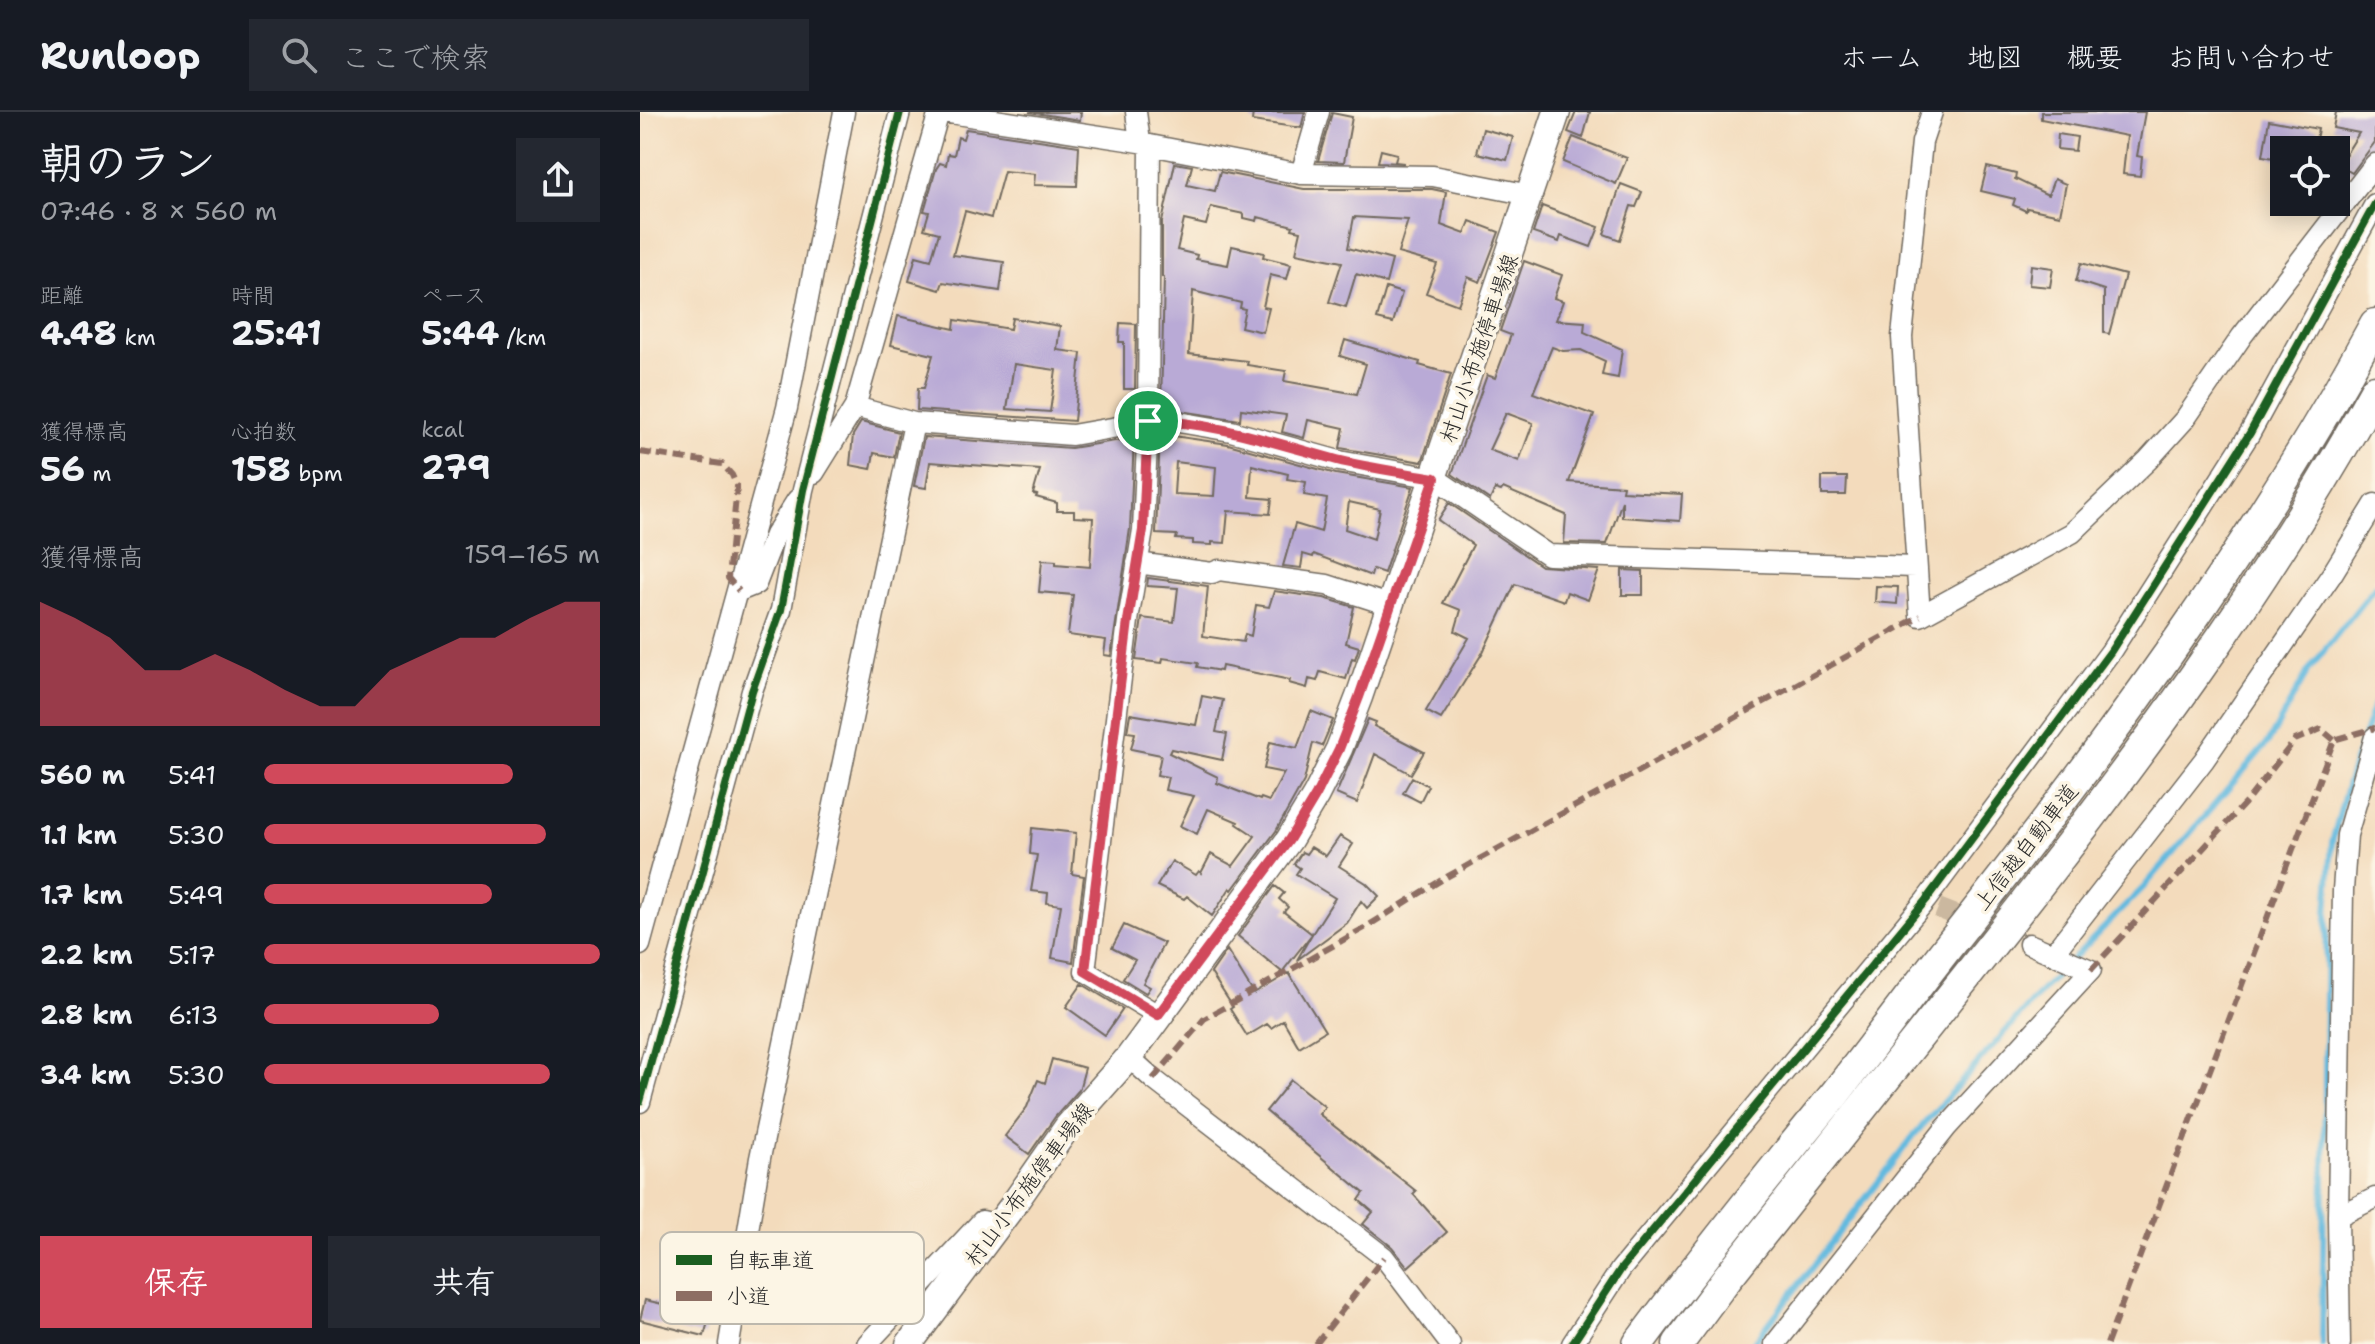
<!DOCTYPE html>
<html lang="ja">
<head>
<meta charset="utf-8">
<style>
	:root { --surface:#171b24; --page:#242831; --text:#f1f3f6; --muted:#9ea1a6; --line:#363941; --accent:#d1495b }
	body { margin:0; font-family:"Shantell Sans","Klee One",sans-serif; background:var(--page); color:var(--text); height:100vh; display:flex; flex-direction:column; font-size:30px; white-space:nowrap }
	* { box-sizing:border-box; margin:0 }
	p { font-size:26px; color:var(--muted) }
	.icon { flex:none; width:44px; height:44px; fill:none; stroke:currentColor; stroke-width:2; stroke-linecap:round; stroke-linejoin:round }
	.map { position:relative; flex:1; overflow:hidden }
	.panel { display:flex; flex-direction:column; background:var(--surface); width:640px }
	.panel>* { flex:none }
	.controls { position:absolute; left:1630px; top:24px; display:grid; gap:16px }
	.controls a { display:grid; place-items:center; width:80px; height:80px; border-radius:0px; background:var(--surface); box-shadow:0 4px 20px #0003; font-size:40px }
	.pin { position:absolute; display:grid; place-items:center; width:68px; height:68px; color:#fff; margin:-34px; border:4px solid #fff; border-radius:50%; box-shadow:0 2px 8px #0007 }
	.round { display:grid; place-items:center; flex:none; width:84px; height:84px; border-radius:0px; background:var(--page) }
	.summary { display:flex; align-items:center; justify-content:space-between; height:136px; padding:0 40px }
	h1 { font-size:44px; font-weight:700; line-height:60px }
	.figures { display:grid; grid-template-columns:repeat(3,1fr); gap:12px; height:136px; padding:8px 40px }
	.figures div { display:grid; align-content:center }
	.figures b { font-size:34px; font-weight:700 }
	.figures small { font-size:22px; font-weight:400 }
	.figures p { font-size:22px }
	.chart { height:224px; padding:16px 40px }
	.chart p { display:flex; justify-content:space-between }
	.chart svg { width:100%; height:144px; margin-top:8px; fill:var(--accent); opacity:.7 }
	.button { display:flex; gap:16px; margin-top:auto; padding:16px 40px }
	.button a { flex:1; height:92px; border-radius:0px; background:var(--accent); color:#fff; font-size:32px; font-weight:700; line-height:92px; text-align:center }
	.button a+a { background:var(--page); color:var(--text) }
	ul { padding:0 40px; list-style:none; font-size:26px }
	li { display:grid; grid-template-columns:128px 96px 1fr; align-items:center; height:60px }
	li i { height:20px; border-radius:10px; background:var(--accent) }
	header { display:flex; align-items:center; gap:48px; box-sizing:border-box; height:112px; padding:0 40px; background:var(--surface); border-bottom:2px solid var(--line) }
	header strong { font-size:38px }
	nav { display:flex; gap:44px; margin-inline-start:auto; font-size:28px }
	.search { width:560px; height:72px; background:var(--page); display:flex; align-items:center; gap:20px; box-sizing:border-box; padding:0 28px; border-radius:0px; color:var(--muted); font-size:30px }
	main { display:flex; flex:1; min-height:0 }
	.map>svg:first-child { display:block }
</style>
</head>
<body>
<header>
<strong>Runloop</strong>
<div class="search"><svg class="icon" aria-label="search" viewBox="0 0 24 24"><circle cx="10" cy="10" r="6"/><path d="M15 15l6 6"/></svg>ここで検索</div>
<nav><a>ホーム</a><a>地図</a><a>概要</a><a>お問い合わせ</a></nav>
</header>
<main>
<section class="panel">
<div class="summary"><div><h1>朝のラン</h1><p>07:46 · 8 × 560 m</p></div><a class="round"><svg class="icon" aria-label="share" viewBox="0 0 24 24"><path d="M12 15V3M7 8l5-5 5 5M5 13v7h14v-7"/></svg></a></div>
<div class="figures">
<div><p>距離</p><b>4.48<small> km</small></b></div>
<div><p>時間</p><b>25:41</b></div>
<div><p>ペース</p><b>5:44<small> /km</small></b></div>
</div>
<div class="figures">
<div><p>獲得標高</p><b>56<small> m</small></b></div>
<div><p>心拍数</p><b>158<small> bpm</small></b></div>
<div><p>kcal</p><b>279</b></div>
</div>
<div class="chart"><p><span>獲得標高</span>159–165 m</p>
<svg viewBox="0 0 160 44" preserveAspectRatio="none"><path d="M0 44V6L10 11L20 17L30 27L40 27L50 22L60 27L70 33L80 38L90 38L100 27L110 22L120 17L130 17L140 11L150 6L160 6V44z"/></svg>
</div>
<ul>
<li><b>560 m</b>5:41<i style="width:74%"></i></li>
<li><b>1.1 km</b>5:30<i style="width:84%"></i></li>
<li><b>1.7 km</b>5:49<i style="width:68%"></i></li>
<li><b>2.2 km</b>5:17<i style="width:100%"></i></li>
<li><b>2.8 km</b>6:13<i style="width:52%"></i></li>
<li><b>3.4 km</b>5:30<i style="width:85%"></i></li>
</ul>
<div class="button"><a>保存</a><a>共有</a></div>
</section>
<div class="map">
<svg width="1735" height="1232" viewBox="0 0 1735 1232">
	<rect width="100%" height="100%" fill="#fcf5e5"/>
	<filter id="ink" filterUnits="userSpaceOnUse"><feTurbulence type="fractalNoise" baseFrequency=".0125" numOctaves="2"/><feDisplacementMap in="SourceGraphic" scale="16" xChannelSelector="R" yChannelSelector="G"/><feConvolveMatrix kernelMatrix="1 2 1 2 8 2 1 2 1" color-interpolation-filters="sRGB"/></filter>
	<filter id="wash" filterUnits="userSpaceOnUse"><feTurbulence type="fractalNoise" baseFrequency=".006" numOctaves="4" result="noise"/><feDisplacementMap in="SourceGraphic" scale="32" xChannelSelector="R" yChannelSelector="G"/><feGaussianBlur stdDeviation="1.8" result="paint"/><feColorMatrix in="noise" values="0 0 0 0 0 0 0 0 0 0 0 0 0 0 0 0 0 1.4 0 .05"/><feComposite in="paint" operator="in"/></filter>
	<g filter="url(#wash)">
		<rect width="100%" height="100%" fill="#f3dbbc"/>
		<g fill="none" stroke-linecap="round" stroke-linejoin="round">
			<!-- stream -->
			<path stroke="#62b9df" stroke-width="6" d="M1113,1232L1275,1022L1403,877L1504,775L1629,629L1668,559L1735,475
				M1682,1232L1687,802L1692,730L1708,670L1735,590"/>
		</g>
		<g id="blocks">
			<!-- building -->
			<path fill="#b9aad6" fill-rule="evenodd" d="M389,0H441L440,8Z
				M613,0H665L661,16L612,9Z
				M936,0H950L943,26L928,20Z
				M1401,0H1505L1497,44L1502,45L1500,64L1483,62L1487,24L1401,7Z
				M1696,0H1735V30L1712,61L1699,53L1719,21L1693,16Z
				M692,1L712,5L704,50L678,49Z
				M1629,8L1678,17L1674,38H1644V48L1623,44Z
				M326,17L439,34L437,74L394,73L395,62L364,59L351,106L325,99L313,143L364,150L360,179L303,170L300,178L269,169L276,144L291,148L299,121L284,117L289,100L284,99L296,57L300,51L306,53L308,42L314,43L318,25L323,27Z
				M843,17L873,25L867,48L837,41Z
				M1418,22L1437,25L1435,39L1417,37Z
				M933,25L987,46L976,72L923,50Z
				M741,38L757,42L755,50L764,51L738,50Z
				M535,51L552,54L547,73L575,79L580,60L664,77H792L806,80L801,113L825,122L830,109L859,120L840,170L828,165L818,193L786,181L797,152L758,141L768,108L714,105L708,136L752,148L746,171L716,162L706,195L689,190L702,150L656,141L661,119L652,117L653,114L618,105L617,109L604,106V102L571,95L566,113L544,108L537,138L557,143L556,147L588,153L592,134L624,141L623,145L651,152L647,167L630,163L623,195L629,196L623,220L601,215L605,197L600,196L601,191L553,179L549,242L608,249L607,253L646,259L644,269L717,282L726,252L700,244L705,228L780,250L779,253L811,262L782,350L700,336L704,316L668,308L664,326L642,320L646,303L601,297L600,308L521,296L524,165H522V110Z
				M1347,55L1376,62L1375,67L1408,83L1414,67L1426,72L1420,103L1387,96L1386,99L1373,93L1375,87L1341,79Z
				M981,72L1002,80L996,95L991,94L980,128L964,122Z
				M902,94L959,115L951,135L921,124L919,130L893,121Z
				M884,149L922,163L914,186L923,189L916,208L945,210L944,220L982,237L978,266L962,263L965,249L941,238L923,239L912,235L893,281L954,303L929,370L983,374L982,379L1042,382L1040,409L982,405V389L967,432L924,431L926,403L863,376L861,379L855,377L850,388L812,362L847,263L855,266L871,223L860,219ZM866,301L893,311L879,349L849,338Z
				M1441,151L1485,163L1469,222L1464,221V178L1436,169Z
				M1391,153L1413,156L1410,175L1389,173Z
				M746,176L762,181L753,211L737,207Z
				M258,204L314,217L315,208L370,217L372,206L420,214L417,238L441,241L434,309L277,298L278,276H284L293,243L251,233ZM374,252L416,258L410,300L367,297Z
				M480,211L496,212L495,277H484V230H479Z
				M221,310L259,320L254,345L234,341L231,357L210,353L213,323Z
				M520,322L588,332L696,362L773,375L744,461L733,457L731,464L674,442L673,445L663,442L661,456L643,454L655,412L681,420L687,387L664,383L666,370L647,367L648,362L612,353L610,385L632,387L630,402L588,399L585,431L572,430V433L553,432V428L536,427L537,423L516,422ZM536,350L576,355L574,384L534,382ZM709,390L740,397L734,427L705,417Z
				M284,325L431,336L494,326L490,417L471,544L464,543L466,528L428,523L433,483L399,480L402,448L416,449V452L450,455L453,406L434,405V399H417V391L396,385L397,383L393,382L400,358L290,350L286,376L274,374Z
				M1182,365H1207L1206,383H1182Z
				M809,391L901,454L959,458L948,488L927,480L924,489L875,472L843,540L801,607L786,599L829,526L815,519L821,498L803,491L833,433L798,408Z
				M982,458L1003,459V483H982Z
				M508,466L568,474L563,524L603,530L605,522L611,524L616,493L629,495L634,479L684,486L714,495L706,531L719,535L715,547L712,546L706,567L680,560L677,569L669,567L667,576L649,571L650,568L582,554L581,559L557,555L558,551L523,546L522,551L496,548L502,506L534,510L538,476L507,474Z
				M1236,474L1258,475L1257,492L1235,490Z
				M562,584L583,588L576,620L587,622L582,648L531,637L529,641L578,665L577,671L620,688L621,686L629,689L644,661L624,657L630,630L657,636L671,599L693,608L682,634L673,631L664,669L636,719L592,778L590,776L572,804L547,784L544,787L517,774L532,749L556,763L559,759L561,761L571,742L593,754L615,724L597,712L598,710L568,697L557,722L540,714L554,684L525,678L528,665L517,663L521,643L491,637L495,621L487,620L490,602L556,613Z
				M728,607L736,610L734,614L784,640L771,662L735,642L717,691L696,682Z
				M772,665L788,674L780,690L763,681Z
				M392,716L436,721L432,762L444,764L433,850L412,846L421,793L407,791L408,781L391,779L397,743L390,742Z
				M700,724L713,732L699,754L726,771L739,784L727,796L721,789L707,811L657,848L672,822L642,860L598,824L635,774L644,781L639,787L648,795L644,800L672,822L695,786L656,762L660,756L654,752L662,740L666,742L671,735L686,744Z
				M484,813L524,831L503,871L510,875L506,881L483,867L495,848L472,836Z
				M587,838L614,882L649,861L685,919L659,935L643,908L631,916L627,912L607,924L590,897L593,895L571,861Z
				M442,872L483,897L465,923L426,895Z
				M412,947L445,956L439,978L415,1005L389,1042L365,1024L387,995L398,968L405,971Z
				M651,968L685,995L679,1002L776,1079L773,1082L807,1120L768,1155L752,1135L723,1112L733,1100L719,1088L724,1081L626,999Z
				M5,1188L70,1203L64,1224L0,1208Z"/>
		</g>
	</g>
	<g filter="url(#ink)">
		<use href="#blocks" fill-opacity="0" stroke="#71695e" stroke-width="2"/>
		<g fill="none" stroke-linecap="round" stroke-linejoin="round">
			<!-- minor-tunnel -->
			<path stroke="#cbb89f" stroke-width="20" stroke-dasharray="20 10" stroke-linecap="butt" d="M1298,796L1389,832"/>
			<defs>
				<path id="minor" d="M303,0L500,30
					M496,0L500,30L510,33L661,62L793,64L890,83
					M1292,0L1282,30L1262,225L1280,504L1432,421L1508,348L1545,307L1602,224L1735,52
					M510,33L508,309L503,418L488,509L445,859L518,903
					M661,62L679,0
					M215,295L299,0
					M508,309H533L591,319L699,349L795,366L908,443L1275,455
					M174,361L215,295L274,311L432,323L489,313H507
					M497,451L572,461L579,458L687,473L749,493
					M99,479L116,472L135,423L157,388
					M0,833L147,296L204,0
					M1413,842L1564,648L1692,462L1735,392
					M489,945L513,967L744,1145L810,1232
					M0,990L112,579L141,498L163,378L260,0
					M1698,1104L1735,1086
					M89,1232L120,1046L274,311
					M227,1232L342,1109L358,1113
					M932,1232L981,1157L1286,788L1471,539L1610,321L1735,92
					M1135,1232L1306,1016L1451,858L1389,832
					M1700,1232L1698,1104L1703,778L1707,723L1735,625"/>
				<path id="major" d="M269,1232L371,1096L428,1014L489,945L649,728L676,683L699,637L719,585L917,0"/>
				<path id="highway" d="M998,1232C1061,1147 1127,1065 1194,983C1236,930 1276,875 1318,822C1471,628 1617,430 1735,212
					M1038,1232L1087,1166C1175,1056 1263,946 1350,835C1490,658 1626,476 1735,278"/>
			</defs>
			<!-- minor casing -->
			<use href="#minor" stroke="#71695e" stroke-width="23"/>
			<!-- major casing -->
			<use href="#major" stroke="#71695e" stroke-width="29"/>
			<!-- highway casing -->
			<use href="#highway" stroke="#71695e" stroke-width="33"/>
			<!-- minor -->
			<use href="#minor" stroke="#fff" stroke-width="20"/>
			<!-- major -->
			<use href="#major" stroke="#fff" stroke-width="26"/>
			<!-- highway -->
			<use href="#highway" stroke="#fff" stroke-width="30"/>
			<!-- quiet -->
			<path stroke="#8d6e63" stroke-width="6" stroke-dasharray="12 6" stroke-linecap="butt" d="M0,340L82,352L92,363L97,375L88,466L99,479
				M1451,858L1607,689L1655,628L1681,617L1694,628
				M513,967L564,907L726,815L803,767L1280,504
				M676,1232L744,1145
				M1467,1232L1694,628L1735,616"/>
			<defs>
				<path id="cycleway" d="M0,990L112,579L141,498L163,378L260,0
					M932,1232L981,1157L1286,788L1471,539L1610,321L1735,92"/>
			</defs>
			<!-- cycleway casing -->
			<use href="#cycleway" stroke="#fcf5e5" stroke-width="13"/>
			<!-- cycleway -->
			<use href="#cycleway" stroke="#1b5e20" stroke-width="8"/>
		</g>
	</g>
	<g fill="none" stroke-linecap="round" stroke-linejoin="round" filter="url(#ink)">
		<defs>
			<path id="route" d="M508,309C572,309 635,331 697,348C728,356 762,360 795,366L719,585L699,637L676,683L649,728L518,903L445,859L488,509L503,418Z"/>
		</defs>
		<!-- route casing -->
		<use href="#route" stroke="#fff" stroke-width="16"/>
		<!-- route -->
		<use href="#route" stroke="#d1495b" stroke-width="10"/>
	</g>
	<g text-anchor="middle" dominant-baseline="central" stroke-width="7" stroke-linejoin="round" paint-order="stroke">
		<!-- street labels -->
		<g font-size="22" fill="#2b2b2b" stroke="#fcf5e5">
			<text transform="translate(839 236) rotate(-71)">村山小布施停車場線</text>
			<text transform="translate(1386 735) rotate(-52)">上信越自動車道</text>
			<text transform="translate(389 1072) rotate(-53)">村山小布施停車場線</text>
		</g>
	</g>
	<!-- legend -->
	<rect x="20" y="1120" width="264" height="92" rx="12" fill="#fcf5e5" stroke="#bdb8ad" stroke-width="2"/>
	<rect x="36" y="1143" width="36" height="10" fill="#1b5e20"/>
	<rect x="36" y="1179" width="36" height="10" fill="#8d6e63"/>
	<g font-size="22" fill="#2b2b2b">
		<text x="86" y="1156">自転車道</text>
		<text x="86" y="1192">小道</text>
	</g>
</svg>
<div class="controls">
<a><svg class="icon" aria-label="locate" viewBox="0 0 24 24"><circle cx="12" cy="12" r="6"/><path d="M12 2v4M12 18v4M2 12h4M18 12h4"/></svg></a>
</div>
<div class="pin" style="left:508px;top:309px;background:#1e9e55"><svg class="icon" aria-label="arrive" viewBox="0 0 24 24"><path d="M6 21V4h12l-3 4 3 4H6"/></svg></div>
</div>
</main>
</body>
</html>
